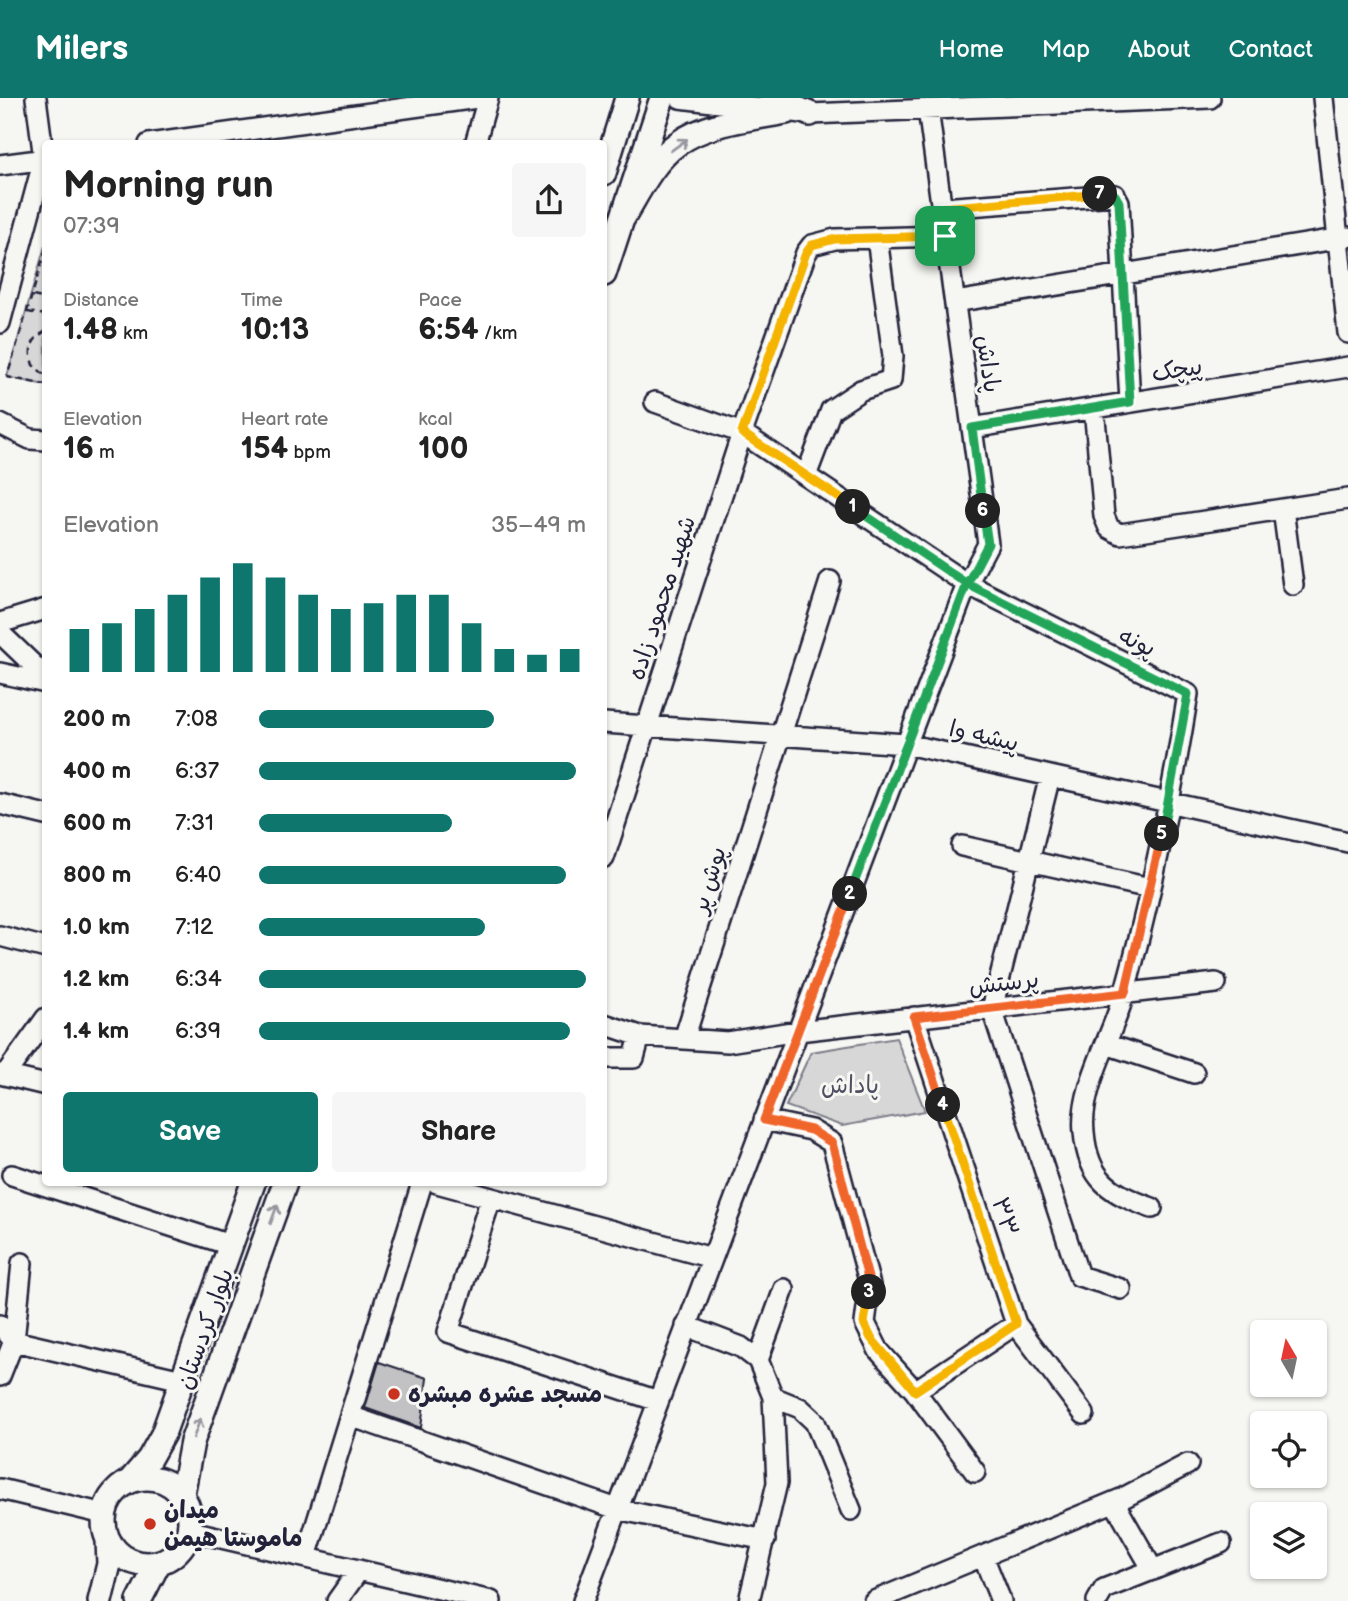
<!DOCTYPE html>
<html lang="en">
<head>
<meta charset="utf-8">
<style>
	:root { --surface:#fff; --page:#f6f6f6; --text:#222; --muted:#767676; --accent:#0f766e }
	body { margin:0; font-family:"Balsamiq Sans","Playpen Sans Arabic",sans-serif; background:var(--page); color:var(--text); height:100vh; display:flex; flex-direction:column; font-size:26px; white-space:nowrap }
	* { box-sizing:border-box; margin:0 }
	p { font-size:23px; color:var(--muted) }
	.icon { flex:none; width:38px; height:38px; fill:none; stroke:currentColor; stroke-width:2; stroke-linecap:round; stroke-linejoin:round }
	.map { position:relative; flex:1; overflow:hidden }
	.drawer { position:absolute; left:42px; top:42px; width:565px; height:1046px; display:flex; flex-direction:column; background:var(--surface); border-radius:7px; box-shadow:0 2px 5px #0004 }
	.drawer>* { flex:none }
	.needle { width:46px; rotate:351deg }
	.controls { position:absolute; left:1250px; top:1222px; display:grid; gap:14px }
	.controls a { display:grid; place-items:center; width:77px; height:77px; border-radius:7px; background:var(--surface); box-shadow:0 2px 5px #0004; font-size:35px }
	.pin { position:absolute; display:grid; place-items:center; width:60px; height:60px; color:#fff; margin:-30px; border-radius:14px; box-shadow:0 4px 10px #0006 }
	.km { position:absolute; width:35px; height:35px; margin:-18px; border-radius:50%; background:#222; color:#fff; font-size:19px; line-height:35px; text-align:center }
	.round { display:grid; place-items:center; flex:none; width:74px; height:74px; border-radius:7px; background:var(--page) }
	.summary { display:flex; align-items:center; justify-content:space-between; height:119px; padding:0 21px }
	h1 { font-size:38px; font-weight:700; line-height:52px }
	.stats { display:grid; grid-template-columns:repeat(3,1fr); gap:10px; height:119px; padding:7px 21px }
	.stats div { display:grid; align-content:center }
	.stats b { font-size:30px; font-weight:700 }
	.stats small { font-size:19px; font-weight:400 }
	.stats p { font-size:19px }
	.chart { height:196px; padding:14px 21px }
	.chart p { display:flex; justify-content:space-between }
	.chart svg { width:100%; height:126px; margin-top:7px; stroke:var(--accent); stroke-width:6 }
	.primary-button { display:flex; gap:14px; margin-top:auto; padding:14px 21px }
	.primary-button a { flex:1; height:80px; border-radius:7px; background:var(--accent); color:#fff; font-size:28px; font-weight:700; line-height:80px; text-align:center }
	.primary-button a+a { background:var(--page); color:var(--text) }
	ul { padding:0 21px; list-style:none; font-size:23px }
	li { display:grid; grid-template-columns:112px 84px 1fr; align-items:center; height:52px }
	li i { height:18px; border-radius:9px; background:var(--accent) }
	header { display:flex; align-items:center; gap:42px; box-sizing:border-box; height:98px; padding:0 35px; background:var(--accent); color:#fff }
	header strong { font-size:33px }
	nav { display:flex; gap:38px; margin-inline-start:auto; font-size:24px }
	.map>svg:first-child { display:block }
</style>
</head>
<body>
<header>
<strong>Milers</strong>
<nav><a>Home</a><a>Map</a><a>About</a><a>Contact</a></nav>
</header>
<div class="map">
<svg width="1348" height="1503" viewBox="0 0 1348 1503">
	<rect width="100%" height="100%" fill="#f6f6f2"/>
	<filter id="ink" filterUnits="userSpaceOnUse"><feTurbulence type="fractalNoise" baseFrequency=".0143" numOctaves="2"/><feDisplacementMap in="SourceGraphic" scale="14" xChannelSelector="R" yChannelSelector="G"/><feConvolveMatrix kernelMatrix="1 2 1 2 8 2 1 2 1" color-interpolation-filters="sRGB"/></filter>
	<g filter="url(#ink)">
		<!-- green -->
		<path fill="#d7d7d7" stroke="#7c7c89" stroke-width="2" d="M45,148L46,287H45L7,279Z
			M896,940L925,1013L842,1028L786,1008L811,954Z"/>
		<!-- building -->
		<path fill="#c2c2c4" stroke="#22223b" stroke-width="2" d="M379,1264L427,1280L421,1330L365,1310Z"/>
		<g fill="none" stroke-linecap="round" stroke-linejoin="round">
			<defs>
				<path id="minor" d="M680,0L810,16L1210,0
					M1323,0L1348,235
					M149,46L477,0
					M475,46L488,0
					M0,67L46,61
					M942,110L1115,97L1119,104L1130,304
					M955,204L1348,139
					M0,225L44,61L36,0
					M655,304L742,335L967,486L1188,596C1172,696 1152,795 1125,893C1114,936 1079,990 1084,1034C1088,1083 1111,1095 1152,1110
					M1094,310L1104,418L1109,430L1120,436L1348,401
					M0,326L30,341L46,342
					M972,330L1348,269
					M806,378L831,312L861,292L891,282L893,258L877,140
					M1283,411L1293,487
					M0,525L46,511
					M0,535L46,579
					M0,575L46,585
					M604,625L906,646L1348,744
					M1050,678L992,911L1079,1178L1121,1191
					M0,706L46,717
					M962,748L1150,790
					M604,760L742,335L806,155L812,147L835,141L945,138
					M0,838L46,850
					M914,919L1016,1226L1084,1316
					M604,926L640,938L728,944L798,933L1216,885
					M684,941L830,483
					M1106,946L1194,975
					M604,960H634L640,938
					M0,976L46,987
					M5,977L46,920
					M764,1022L811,1032L832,1045L870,1187L865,1225L879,1253L915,1293L975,1374
					M12,1077L230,1147
					M437,1085L712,1160
					M491,1100L448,1234L658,1303
					M0,1227L14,1243L182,1282
					M686,1228L741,1249L758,1262L773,1299L777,1385L749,1503
					M758,1262L784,1191
					M0,1278L14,1243L22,1165
					M915,1293L1016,1226
					M773,1299L800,1310L815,1324L851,1412
					M350,1318L617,1411L765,1442
					M0,1391L104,1416
					M1114,1404L1153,1472
					M191,1433L491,1503
					M983,1458L1001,1503
					M306,1459L422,1085
					M337,1503L359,1472
					M583,1503L967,486L988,446L928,11
					M874,1503L1123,1400L1188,1366
					M1097,1503L1104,1491L1221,1445"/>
				<path id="major" d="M772,0L810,16
					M604,75L627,0
					M623,120C638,95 653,63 677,46C707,24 751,21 786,14
					M604,176L662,0
					M104 1423a43 43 0 1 1 86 0a43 43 0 1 1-86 0Z
					M130,1383L149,1361L163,1336L253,1085
					M182,1397L192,1344L285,1085
					M100,1503L109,1466L108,1443
					M139,1503L158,1466"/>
			</defs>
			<!-- minor casing -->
			<use href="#minor" stroke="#22223b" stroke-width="24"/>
			<!-- major casing -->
			<use href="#major" stroke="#22223b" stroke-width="28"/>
			<!-- path -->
			<path stroke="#22223b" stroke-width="2.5" stroke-dasharray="7 5" stroke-linecap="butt" d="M46,151L7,279L46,287
				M33,198L46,201
				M28,214L46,217
				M46,233C31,241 28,252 33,267L46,278"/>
			<!-- minor -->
			<use href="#minor" stroke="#f6f6f2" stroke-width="19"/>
			<!-- major -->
			<use href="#major" stroke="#f6f6f2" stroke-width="23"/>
		</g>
		<!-- one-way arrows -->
		<defs><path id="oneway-shaft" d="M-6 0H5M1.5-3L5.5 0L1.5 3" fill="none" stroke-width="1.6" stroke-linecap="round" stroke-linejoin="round" transform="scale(1.75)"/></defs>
		<g stroke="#9797a0">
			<use href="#oneway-shaft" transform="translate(679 47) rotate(-36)"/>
			<use href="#oneway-shaft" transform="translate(274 1116) rotate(-70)"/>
			<use href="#oneway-shaft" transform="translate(197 1330) rotate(-70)"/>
		</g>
	</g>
	<g fill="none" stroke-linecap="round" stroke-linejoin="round" filter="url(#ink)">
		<defs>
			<path id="split-1" d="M853,409L742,335L806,155L812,147L835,141L945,138"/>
			<path id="split-2" d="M850,796L967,486L853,409"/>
			<path id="split-3" d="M850,796L764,1022L811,1032L832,1045L870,1187L869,1194"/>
			<path id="split-4" d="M869,1194L864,1225L871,1240L915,1293L1016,1226L943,1007"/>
			<path id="split-5" d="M943,1007L914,919L1125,895L1162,736"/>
			<path id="split-6" d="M983,413L988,446L967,486L1188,596L1162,736"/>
			<path id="split-7" d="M983,413L972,330L1130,304L1119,104L1115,97L1100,96"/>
			<path id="split-8" d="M945,138L942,110L1100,96"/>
		</defs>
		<!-- split-1 casing -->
		<use href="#split-1" stroke="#fff" stroke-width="14"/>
		<!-- split-2 casing -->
		<use href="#split-2" stroke="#fff" stroke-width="14"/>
		<!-- split-3 casing -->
		<use href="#split-3" stroke="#fff" stroke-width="14"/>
		<!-- split-4 casing -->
		<use href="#split-4" stroke="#fff" stroke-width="14"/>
		<!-- split-5 casing -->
		<use href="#split-5" stroke="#fff" stroke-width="14"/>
		<!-- split-6 casing -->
		<use href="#split-6" stroke="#fff" stroke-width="14"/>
		<!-- split-7 casing -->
		<use href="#split-7" stroke="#fff" stroke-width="14"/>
		<!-- split-8 casing -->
		<use href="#split-8" stroke="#fff" stroke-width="14"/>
		<!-- split-1 -->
		<use href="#split-1" stroke="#f5b400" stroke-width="9"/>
		<!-- split-2 -->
		<use href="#split-2" stroke="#22a559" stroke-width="9"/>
		<!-- split-3 -->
		<use href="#split-3" stroke="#f0652b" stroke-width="9"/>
		<!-- split-4 -->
		<use href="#split-4" stroke="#f5b400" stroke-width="9"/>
		<!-- split-5 -->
		<use href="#split-5" stroke="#f0652b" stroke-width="9"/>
		<!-- split-6 -->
		<use href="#split-6" stroke="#22a559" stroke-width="9"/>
		<!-- split-7 -->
		<use href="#split-7" stroke="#22a559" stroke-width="9"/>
		<!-- split-8 -->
		<use href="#split-8" stroke="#f5b400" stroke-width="9"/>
	</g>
	<!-- markers -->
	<g fill="#c8321e" stroke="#f6f6f2" stroke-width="2.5">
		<circle cx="394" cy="1296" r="7"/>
		<circle cx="150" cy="1426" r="7"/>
	</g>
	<g text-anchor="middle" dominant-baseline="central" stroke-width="6" stroke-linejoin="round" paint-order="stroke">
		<!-- street labels -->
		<g font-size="24" fill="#22223b" stroke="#f6f6f2">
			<text transform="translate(988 266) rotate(82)">پاداش</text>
			<text transform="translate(1177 272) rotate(-9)">پیچک</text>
			<text transform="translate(662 500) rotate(-72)">شهید محمود زاده</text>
			<text transform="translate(1137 544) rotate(26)">پونه</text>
			<text transform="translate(984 638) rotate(13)">پیشه وا</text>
			<text transform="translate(709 782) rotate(-73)">پوش پر</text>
			<text transform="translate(1004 885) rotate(-6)">پرستش</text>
			<text transform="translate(1005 1119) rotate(72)">۳۳</text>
			<text transform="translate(205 1231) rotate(-70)">بلوار کردستان</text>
		</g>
		<!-- park labels -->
		<g font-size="24" fill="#4f4f62" stroke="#f6f6f2">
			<text x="850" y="987">پاداش</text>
		</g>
		<!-- poi labels -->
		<g font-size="24" font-weight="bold" fill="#22223b" stroke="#f6f6f2" text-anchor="start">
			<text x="408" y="1296">مسجد عشره مبشره</text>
			<text x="164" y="1412">میدان<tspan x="164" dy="28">ماموستا هیمن</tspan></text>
		</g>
	</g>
</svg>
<div class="controls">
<a><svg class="needle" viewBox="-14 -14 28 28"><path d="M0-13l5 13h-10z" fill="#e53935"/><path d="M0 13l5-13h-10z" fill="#767676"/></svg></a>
<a><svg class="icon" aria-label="locate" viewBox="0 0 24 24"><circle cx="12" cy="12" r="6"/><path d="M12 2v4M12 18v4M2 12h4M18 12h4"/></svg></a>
<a><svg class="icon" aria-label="layers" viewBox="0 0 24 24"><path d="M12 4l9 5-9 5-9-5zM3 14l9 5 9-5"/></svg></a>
</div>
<div class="pin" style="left:945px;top:138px;background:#1e9e55"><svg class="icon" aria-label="arrive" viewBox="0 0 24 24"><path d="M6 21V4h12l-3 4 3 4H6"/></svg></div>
<b class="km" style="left:853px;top:409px">1</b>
<b class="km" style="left:850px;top:796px">2</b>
<b class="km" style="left:869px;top:1194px">3</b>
<b class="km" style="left:943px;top:1007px">4</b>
<b class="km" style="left:1162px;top:736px">5</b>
<b class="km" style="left:983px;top:413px">6</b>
<b class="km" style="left:1100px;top:96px">7</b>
<section class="drawer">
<div class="summary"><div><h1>Morning run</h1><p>07:39</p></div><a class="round"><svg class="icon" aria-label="share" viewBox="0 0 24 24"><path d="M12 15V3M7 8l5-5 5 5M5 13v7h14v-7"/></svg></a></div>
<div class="stats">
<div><p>Distance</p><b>1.48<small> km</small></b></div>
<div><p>Time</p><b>10:13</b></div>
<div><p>Pace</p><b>6:54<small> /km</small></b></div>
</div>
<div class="stats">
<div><p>Elevation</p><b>16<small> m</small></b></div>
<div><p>Heart rate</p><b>154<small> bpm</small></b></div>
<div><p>kcal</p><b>100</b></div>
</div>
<div class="chart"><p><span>Elevation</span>35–49 m</p>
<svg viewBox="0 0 160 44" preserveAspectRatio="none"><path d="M5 44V29M15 44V27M25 44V22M35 44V17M45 44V11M55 44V6M65 44V11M75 44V17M85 44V22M95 44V20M105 44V17M115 44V17M125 44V27M135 44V36M145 44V38M155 44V36"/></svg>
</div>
<ul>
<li><b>200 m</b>7:08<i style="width:72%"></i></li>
<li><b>400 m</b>6:37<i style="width:97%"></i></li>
<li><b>600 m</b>7:31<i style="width:59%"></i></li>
<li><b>800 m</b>6:40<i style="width:94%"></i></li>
<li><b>1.0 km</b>7:12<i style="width:69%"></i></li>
<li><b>1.2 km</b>6:34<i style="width:100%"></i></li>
<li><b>1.4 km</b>6:39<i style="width:95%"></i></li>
</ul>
<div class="primary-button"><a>Save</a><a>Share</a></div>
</section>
</div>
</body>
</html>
